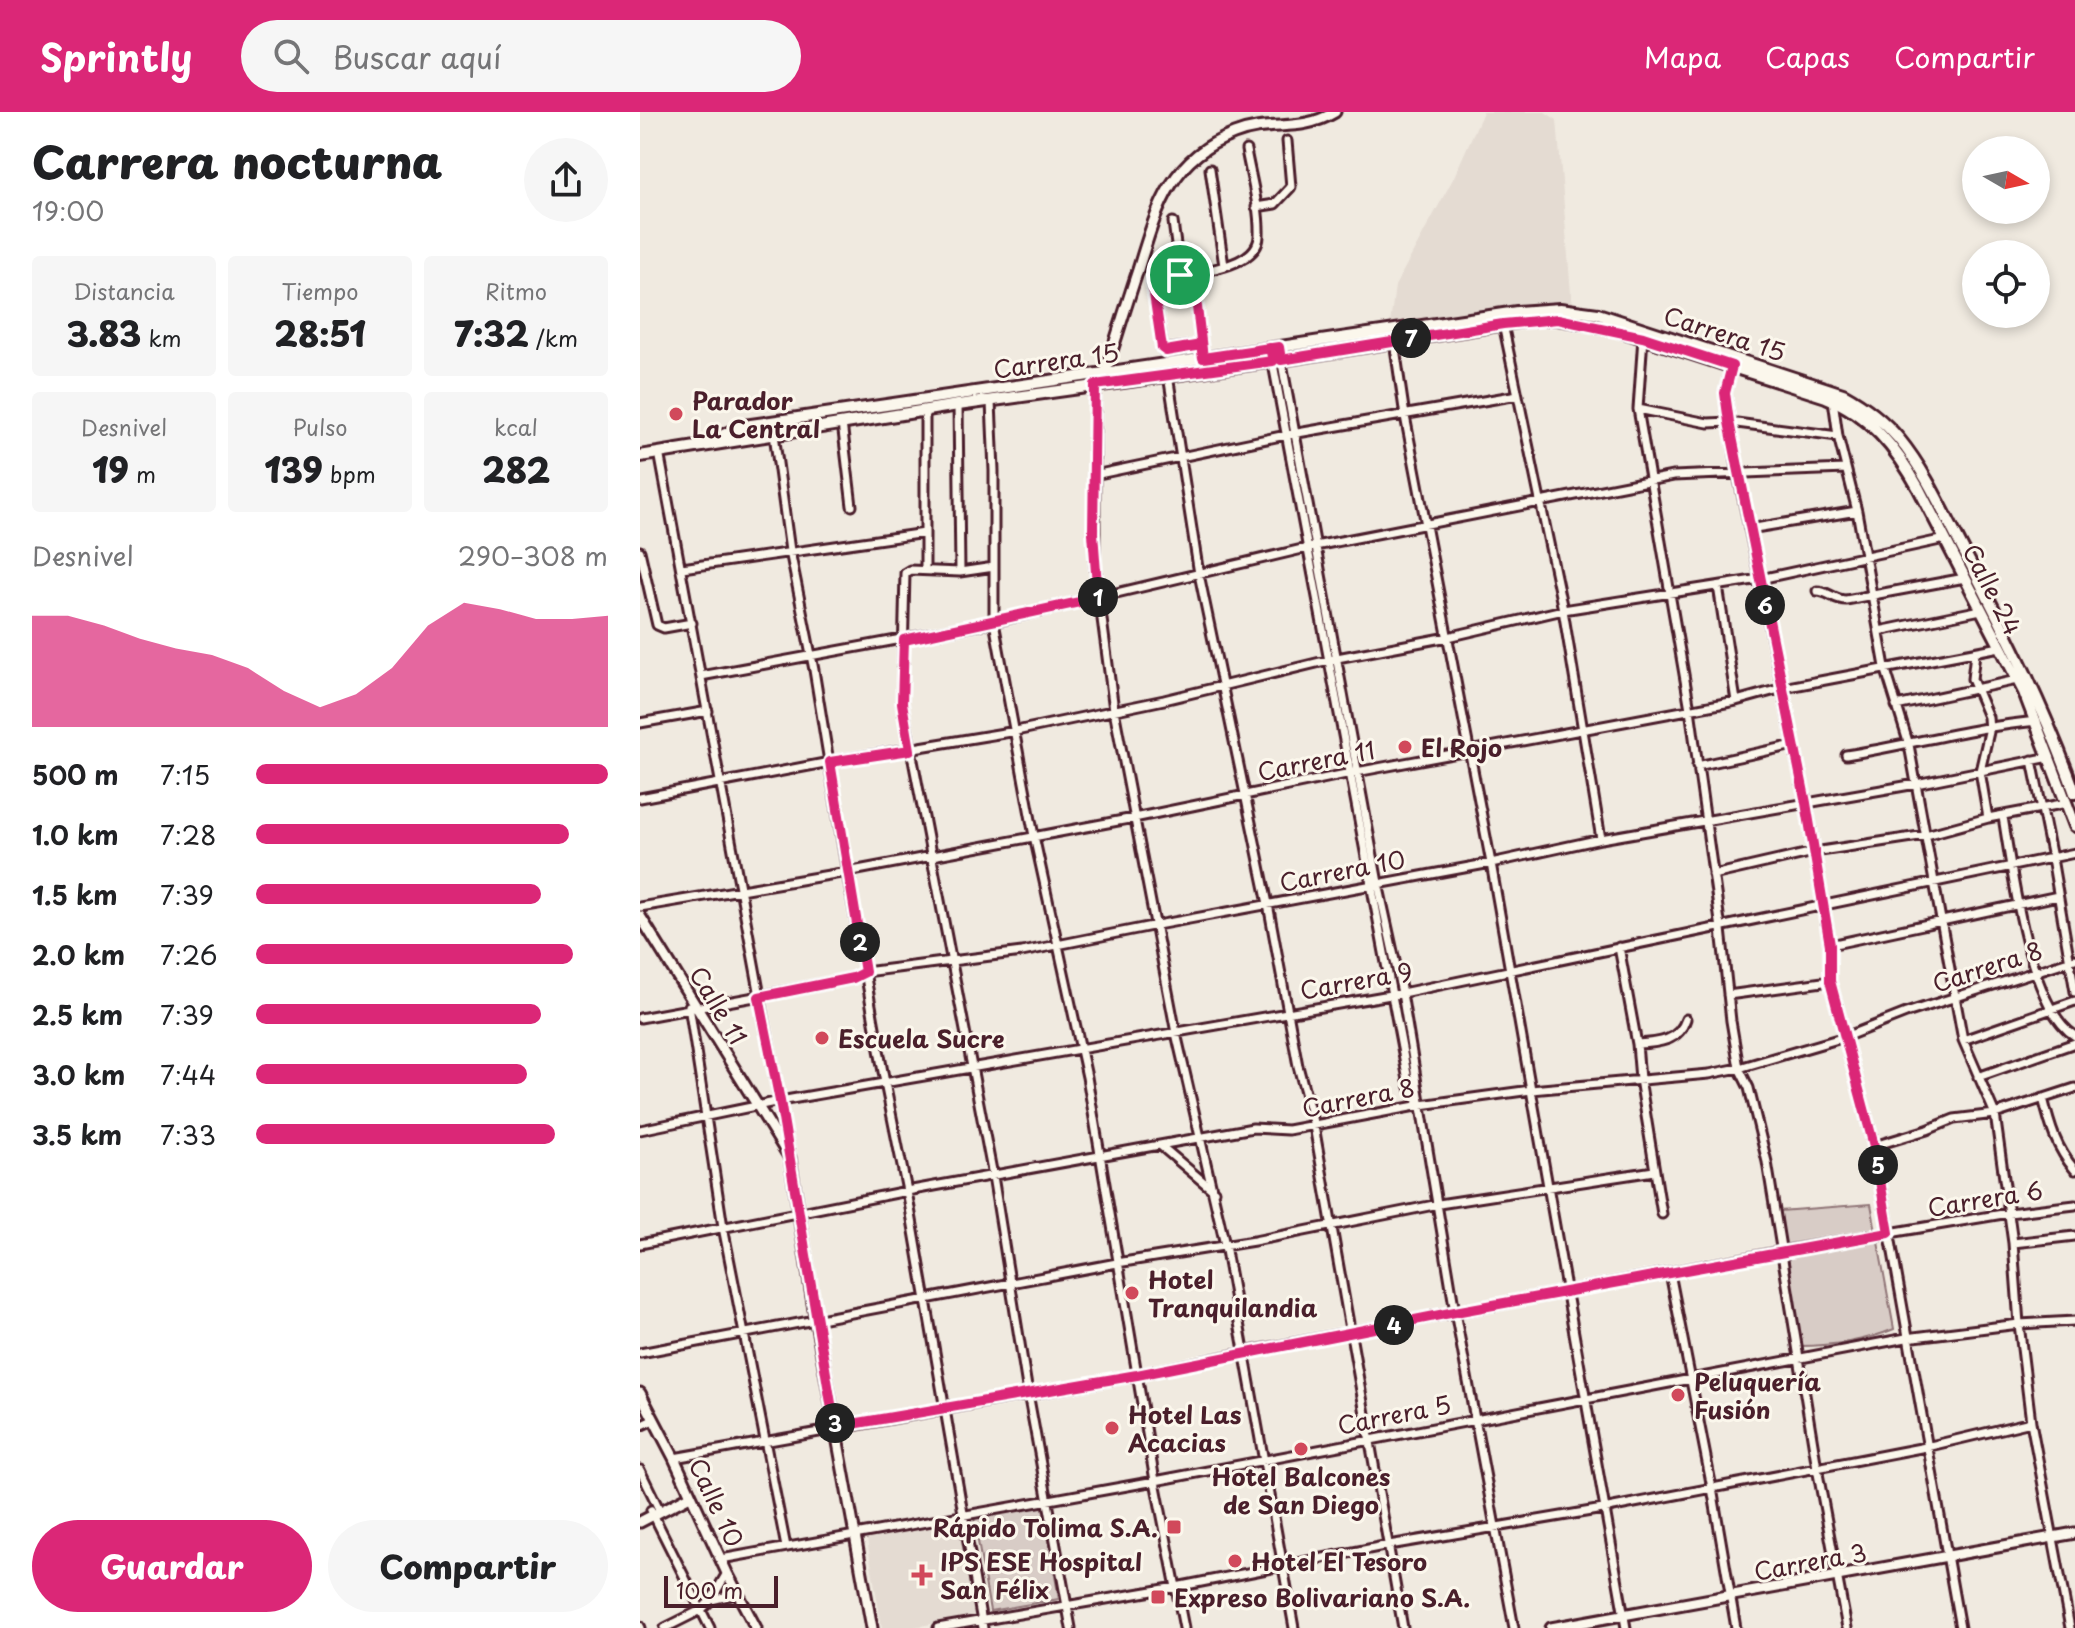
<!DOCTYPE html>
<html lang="es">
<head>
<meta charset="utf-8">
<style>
	:root { --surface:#fff; --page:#f6f6f6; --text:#202124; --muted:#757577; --accent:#db2777 }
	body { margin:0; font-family:"Playpen Sans",sans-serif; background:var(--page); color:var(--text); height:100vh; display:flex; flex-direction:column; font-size:30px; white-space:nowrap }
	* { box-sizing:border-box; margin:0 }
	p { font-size:26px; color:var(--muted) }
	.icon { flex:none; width:44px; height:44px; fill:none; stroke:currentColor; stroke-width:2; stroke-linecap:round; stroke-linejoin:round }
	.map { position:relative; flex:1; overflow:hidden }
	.side { display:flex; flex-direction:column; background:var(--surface); width:640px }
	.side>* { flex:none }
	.needle { width:52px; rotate:99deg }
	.tools { position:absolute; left:1322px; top:24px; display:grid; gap:16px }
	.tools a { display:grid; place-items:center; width:88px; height:88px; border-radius:50%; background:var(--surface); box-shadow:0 4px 12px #0003; font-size:40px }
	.scale { position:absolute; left:24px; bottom:20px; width:114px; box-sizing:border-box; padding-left:8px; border:4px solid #4a1f2b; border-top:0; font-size:22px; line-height:28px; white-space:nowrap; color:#4a1f2b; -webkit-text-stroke:6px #fbf7ec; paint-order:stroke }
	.pin { position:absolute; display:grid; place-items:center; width:68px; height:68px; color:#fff; margin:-34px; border:4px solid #fff; border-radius:50%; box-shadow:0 2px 8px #0007 }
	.km { position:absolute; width:40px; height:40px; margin:-20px; border-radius:50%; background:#222; color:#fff; font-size:22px; line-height:40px; text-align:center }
	.round { display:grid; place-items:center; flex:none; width:84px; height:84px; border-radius:42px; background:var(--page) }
	.summary { display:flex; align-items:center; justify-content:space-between; height:136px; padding:0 32px }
	h1 { font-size:44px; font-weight:800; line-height:60px }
	.stats { display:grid; grid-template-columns:repeat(3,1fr); gap:12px; height:136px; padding:8px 32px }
	.stats div { display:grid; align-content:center; border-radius:8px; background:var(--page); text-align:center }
	.stats b { font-size:34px; font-weight:800 }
	.stats small { font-size:22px; font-weight:400 }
	.stats p { font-size:22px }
	.chart { height:224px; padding:16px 32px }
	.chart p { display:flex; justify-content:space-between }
	.chart svg { width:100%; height:144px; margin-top:8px; fill:var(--accent); opacity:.7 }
	.primary-button { display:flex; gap:16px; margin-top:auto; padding:16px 32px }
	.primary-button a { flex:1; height:92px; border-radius:48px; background:var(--accent); color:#fff; font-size:32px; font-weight:800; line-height:92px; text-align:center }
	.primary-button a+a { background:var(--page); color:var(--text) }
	ul { padding:0 32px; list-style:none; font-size:26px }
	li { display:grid; grid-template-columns:128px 96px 1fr; align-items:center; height:60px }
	li i { height:20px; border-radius:10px; background:var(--accent) }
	header { display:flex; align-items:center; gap:48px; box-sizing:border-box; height:112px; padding:0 40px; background:var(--accent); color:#fff }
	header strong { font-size:38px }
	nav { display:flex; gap:44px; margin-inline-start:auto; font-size:28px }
	.search { width:560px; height:72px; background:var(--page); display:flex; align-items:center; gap:20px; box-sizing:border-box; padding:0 28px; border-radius:44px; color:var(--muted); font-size:30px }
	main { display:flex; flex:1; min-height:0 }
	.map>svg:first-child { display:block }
</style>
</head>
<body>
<header>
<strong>Sprintly</strong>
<div class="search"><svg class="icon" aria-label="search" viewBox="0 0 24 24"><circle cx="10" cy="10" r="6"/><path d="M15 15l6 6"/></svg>Buscar aquí</div>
<nav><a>Mapa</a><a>Capas</a><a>Compartir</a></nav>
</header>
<main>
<section class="side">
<div class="summary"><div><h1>Carrera nocturna</h1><p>19:00</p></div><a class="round"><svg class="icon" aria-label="share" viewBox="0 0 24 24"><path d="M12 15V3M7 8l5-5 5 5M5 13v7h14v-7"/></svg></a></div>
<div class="stats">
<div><p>Distancia</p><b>3.83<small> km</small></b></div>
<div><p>Tiempo</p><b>28:51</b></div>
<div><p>Ritmo</p><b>7:32<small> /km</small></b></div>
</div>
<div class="stats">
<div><p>Desnivel</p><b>19<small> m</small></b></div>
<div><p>Pulso</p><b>139<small> bpm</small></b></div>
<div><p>kcal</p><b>282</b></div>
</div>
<div class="chart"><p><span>Desnivel</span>290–308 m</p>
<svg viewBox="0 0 160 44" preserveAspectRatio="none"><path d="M0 44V10L10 10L20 13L30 17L40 20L50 22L60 26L70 33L80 38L90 34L100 26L110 13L120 6L130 8L140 11L150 11L160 10V44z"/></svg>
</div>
<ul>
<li><b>500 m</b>7:15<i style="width:100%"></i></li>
<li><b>1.0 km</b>7:28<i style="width:89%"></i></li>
<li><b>1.5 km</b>7:39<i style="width:81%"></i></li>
<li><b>2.0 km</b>7:26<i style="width:90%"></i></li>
<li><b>2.5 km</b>7:39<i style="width:81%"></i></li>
<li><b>3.0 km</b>7:44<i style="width:77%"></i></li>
<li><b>3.5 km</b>7:33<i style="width:85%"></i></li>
</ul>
<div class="primary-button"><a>Guardar</a><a>Compartir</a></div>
</section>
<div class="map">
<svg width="1435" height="1516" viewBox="0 0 1435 1516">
	<rect width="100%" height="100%" fill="#f0eae0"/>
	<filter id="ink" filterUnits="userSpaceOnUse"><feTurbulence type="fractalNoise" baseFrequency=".0125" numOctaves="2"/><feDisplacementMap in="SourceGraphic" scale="16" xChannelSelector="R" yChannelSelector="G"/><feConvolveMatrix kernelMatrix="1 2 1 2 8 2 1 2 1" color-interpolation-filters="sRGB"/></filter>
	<g filter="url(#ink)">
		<!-- built -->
		<path fill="#e4dbd2" d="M843,0H905L917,8L932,194L889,192L750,212L755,174L813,67Z
			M321,1406L338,1503L270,1516H242L226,1422Z"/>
		<!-- green -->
		<path fill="#d8ccc6" stroke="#917678" stroke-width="2" d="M1231,1092L1254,1217C1223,1230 1193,1234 1159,1234L1140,1099Z
			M403,1394L419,1487L350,1499L334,1406Z"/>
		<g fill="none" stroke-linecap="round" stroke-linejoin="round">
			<defs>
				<path id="street" d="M570,57L584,154
					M616,95L635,92L651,75L647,29
					M533,110L540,163
					M553,161L563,246
					M863,212L923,498L961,727
					M1003,225L998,297L1050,597L1081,817L1091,909L1099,956L1109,976L1127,1050L1177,1356L1207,1516
					M754,229L765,304L851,751L986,1516
					M561,233L523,238L512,168C538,161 618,160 619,124C620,96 611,66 606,38
					M639,235L738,771L762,881L815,1200L874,1516
					M630,236L768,968L772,982L779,991
					M1092,254L1085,281L1098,362L1166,691L1190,833V869L1234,1034L1320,1516
					M528,263L559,462L628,792L658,954L674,1014L763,1516
					M455,273V454L474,598L536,921L585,1133L654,1516
					M1193,288L1198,324L1217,399L1245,555L1269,633L1323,928L1355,1002L1373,1131L1379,1212L1391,1310L1430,1516
					M351,290L354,359V510L394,724L447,965L515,1369L544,1516
					M318,293L320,460
					M998,297L1068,311L1089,310L1198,324
					M202,311L212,394
					M134,322L150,439L174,558L207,760L245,971L267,1079L343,1516
					M19,340L149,1040
					M454,363L646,323L878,283
					M1109,417L1217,399
					M0,439L17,513L24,516L52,511
					M354,455L320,460L270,458L265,461L262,591L353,1064L388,1281L431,1516
					M42,456L285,421
					M285,458V299
					M1078,474L1096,589
					M1177,479C1188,479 1194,488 1206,488L1325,466
					M1239,519L1341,498
					M1335,541L1332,567L1348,605L1349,620L1340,659L1348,706
					M61,564L354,510L675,434L1033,364L1206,357
					M1256,594L1377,568
					M0,611L68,599
					M1206,643C1270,633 1332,615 1397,609
					M1392,648L1412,746L1435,880
					M1057,654L1154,633
					M0,686L190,650L376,619L524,588L697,546L808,525L923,498L1120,467L1305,427
					M1363,705C1372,758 1388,895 1435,924
					M1073,763L1174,740L1286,723L1348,706L1427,691
					M0,795L207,760L494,706L711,661L1096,589L1143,576L1360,535
					M1190,833L1418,784
					M979,835L997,932L1000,967L1022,1102
					M1088,883L1190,869
					M49,894L83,1115L146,1435
					M0,906L158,877L213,866L225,860L382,840L517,813L851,751L961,727L1276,672L1410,645
					M1323,928L1435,889
					M997,932C1019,931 1039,929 1046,907
					M1338,965L1435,931
					M1403,986C1410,1014 1416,1036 1435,1058
					M0,1018L140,989L762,881L1435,741
					M521,1034L574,1079
					M1234,1034L1287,1018L1314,1007L1355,1002L1435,976
					M1373,1131L1435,1124
					M0,1132L267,1079L613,1016L648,1018L781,993L891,978L1069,962L1099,956L1205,925L1266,901L1435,847
					M1030,1161L1072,1376L1096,1516
					M0,1241L477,1151L614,1129L799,1092L1014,1059
					M0,1314L13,1308
					M34,1346L497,1263L605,1240L1142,1139L1369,1101L1435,1093
					M0,1358L20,1399
					M11,1398L70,1516
					M81,1447L515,1369L1266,1226L1379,1212L1435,1209
					M71,1488L97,1482
					M0,1514L1,1516
					M25,1516L61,1498L71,1488L87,1461
					M298,1516L536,1475L749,1433L963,1397L1286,1335L1391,1310"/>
				<path id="secondary" d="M465,261C476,227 486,194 497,161C516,100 528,47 594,22C632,7 658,22 695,0
					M0,804L150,1046L176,1210L232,1516
					M0,1281L34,1346L87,1461L116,1516
					M0,1410L50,1384
					M911,1516L1435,1421"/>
				<path id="primary" d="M76,326L104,314L877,200L920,197L958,202L1203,282C1223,293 1244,309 1259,327C1287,361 1305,404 1326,443C1367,522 1405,597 1435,681
					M0,344L318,293L641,248L896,207H918L968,215L1186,285C1229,302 1257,337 1279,377L1384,580L1435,714"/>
			</defs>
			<!-- street casing -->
			<use href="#street" stroke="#4a1f2b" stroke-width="13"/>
			<!-- secondary casing -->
			<use href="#secondary" stroke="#4a1f2b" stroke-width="15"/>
			<!-- primary casing -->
			<use href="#primary" stroke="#4a1f2b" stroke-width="16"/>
			<!-- street -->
			<use href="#street" stroke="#fbf7ec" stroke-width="7"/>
			<!-- secondary -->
			<use href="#secondary" stroke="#fbf7ec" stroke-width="9"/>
			<!-- primary -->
			<use href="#primary" stroke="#fbf7ec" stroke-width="10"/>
		</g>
	</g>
	<g fill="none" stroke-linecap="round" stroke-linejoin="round" filter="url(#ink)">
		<defs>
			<path id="route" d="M540,163L553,161L563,246L630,236L633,249L455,273L453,421L458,486L264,528L262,591L270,638L190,650L225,860L213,866L119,885L140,989L195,1315L497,1263L815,1200L1249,1121L1234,1034L1190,869V833L1166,691L1089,310L1085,281L1092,254L1003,225L918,207L863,212L641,248L639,235L563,246L561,233L526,239L522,236L512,168L540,163"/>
		</defs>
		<!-- route casing -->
		<use href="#route" stroke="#fff" stroke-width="16"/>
		<!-- route -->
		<use href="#route" stroke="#db2777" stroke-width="10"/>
	</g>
	<!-- markers -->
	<g fill="#d1495b" stroke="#fbf7ec" stroke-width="3">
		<circle cx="36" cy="302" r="8"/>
		<circle cx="765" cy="635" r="8"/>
		<circle cx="182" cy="926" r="8"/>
		<circle cx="492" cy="1181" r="8"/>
		<circle cx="1038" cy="1283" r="8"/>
		<circle cx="472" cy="1316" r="8"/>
		<circle cx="661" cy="1337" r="8"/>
		<rect x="526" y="1407" width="16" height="16" rx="4"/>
		<circle cx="595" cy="1449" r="8"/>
		<path d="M278 1451h8v8h8v8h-8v8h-8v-8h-8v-8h8z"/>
		<rect x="510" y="1477" width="16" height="16" rx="4"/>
	</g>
	<g text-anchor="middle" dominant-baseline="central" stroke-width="6" stroke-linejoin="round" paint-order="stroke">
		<!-- street labels -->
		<g font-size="24" fill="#4a1f2b" stroke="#fbf7ec">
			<text transform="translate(1085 221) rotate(18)">Carrera 15</text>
			<text transform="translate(416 248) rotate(-8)">Carrera 15</text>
			<text transform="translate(1353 477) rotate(63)">Calle 24</text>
			<text transform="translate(676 648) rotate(-11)">Carrera 11</text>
			<text transform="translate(702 758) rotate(-11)">Carrera 10</text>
			<text transform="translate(1347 854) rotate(-18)">Carrera 8</text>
			<text transform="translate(716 868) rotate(-10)">Carrera 9</text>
			<text transform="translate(79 893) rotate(59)">Calle 11</text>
			<text transform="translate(718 985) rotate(-11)">Carrera 8</text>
			<text transform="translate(1345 1086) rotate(-9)">Carrera 6</text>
			<text transform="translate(754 1302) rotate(-11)">Carrera 5</text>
			<text transform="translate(77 1390) rotate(65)">Calle 10</text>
			<text transform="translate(1170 1449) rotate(-10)">Carrera 3</text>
		</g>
		<!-- poi labels -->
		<g font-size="24" font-weight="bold" fill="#4a1f2b" stroke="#fbf7ec" text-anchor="start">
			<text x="52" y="288">Parador<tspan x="52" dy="28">La Central</tspan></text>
			<text x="781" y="635">El Rojo</text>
			<text x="198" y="926">Escuela Sucre</text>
			<text x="508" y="1167">Hotel<tspan x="508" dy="28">Tranquilandia</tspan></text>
			<text x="1054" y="1269">Peluquería<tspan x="1054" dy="28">Fusión</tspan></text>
			<text x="488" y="1302">Hotel Las<tspan x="488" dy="28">Acacias</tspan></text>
			<text x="661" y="1364" text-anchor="middle">Hotel Balcones<tspan x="661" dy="28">de San Diego</tspan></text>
			<text x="518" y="1415" text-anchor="end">Rápido Tolima S.A.</text>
			<text x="300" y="1449">IPS ESE Hospital<tspan x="300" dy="28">San Félix</tspan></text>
			<text x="611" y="1449">Hotel El Tesoro</text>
			<text x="534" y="1485">Expreso Bolivariano S.A.</text>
		</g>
	</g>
</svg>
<div class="tools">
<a><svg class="needle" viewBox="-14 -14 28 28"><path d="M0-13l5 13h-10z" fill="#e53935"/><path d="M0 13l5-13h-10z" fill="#757577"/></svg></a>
<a><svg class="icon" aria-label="locate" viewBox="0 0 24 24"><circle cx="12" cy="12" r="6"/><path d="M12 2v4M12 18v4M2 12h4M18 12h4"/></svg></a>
</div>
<div class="scale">100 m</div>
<div class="pin" style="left:540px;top:163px;background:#1e9e55"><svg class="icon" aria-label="arrive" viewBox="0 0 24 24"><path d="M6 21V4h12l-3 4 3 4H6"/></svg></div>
<b class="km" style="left:458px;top:485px">1</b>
<b class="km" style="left:220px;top:830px">2</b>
<b class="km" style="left:195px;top:1311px">3</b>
<b class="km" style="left:754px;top:1213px">4</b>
<b class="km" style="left:1238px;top:1053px">5</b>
<b class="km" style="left:1125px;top:493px">6</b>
<b class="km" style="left:771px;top:226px">7</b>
</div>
</main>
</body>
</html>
